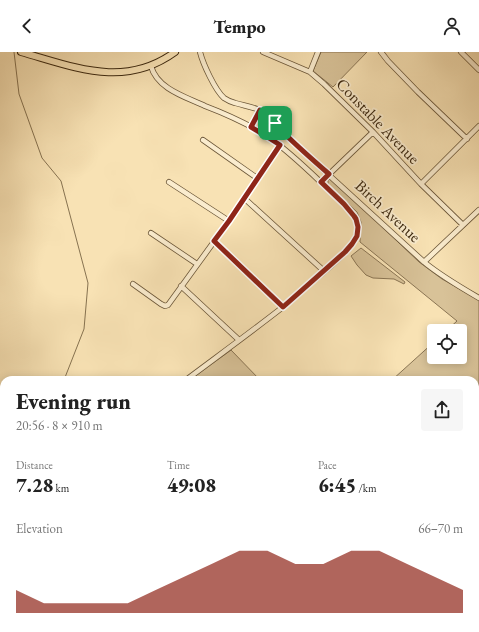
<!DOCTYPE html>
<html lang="en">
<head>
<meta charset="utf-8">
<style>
	:root { --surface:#fff; --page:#f6f6f6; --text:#222; --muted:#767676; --accent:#8f2418 }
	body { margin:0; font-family:"EB Garamond",serif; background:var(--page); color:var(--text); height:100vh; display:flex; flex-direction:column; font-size:15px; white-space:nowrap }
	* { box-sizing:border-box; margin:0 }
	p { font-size:13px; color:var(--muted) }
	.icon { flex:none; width:22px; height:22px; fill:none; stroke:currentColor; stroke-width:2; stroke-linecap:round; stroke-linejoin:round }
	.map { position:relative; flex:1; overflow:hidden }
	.details { position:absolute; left:0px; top:324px; width:479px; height:256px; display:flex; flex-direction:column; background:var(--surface); border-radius:12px 12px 0 0; box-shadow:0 2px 10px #0003 }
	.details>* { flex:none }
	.controls { position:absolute; left:427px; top:272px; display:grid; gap:8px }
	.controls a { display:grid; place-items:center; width:40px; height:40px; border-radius:4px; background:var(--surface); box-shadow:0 2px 10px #0003; font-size:20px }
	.pin { position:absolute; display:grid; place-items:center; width:34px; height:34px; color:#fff; margin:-17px; border-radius:8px; box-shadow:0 2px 6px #0006 }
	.round { display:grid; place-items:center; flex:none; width:42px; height:42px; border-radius:4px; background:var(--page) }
	.overview { display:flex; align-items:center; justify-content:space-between; height:68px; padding:0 16px }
	h1 { font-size:22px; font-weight:800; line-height:30px }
	.metrics { display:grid; grid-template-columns:repeat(3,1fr); gap:6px; height:68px; padding:4px 16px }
	.metrics div { display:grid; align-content:center }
	.metrics b { font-size:20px; font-weight:800 }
	.metrics small { font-size:11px; font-weight:400 }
	.metrics p { font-size:11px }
	.chart { height:112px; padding:8px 16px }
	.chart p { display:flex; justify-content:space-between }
	.chart svg { width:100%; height:72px; margin-top:4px; fill:var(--accent); opacity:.7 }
	header { display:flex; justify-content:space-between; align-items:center; height:52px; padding:0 16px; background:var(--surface); font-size:18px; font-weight:800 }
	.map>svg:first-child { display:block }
</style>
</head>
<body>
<header><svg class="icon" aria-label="back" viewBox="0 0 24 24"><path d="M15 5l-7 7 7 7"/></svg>Tempo<svg class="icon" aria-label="person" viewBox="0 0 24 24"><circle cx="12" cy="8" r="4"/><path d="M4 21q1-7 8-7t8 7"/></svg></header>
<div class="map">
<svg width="479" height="580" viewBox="0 0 479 580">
	<rect width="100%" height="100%" fill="#f8e2b4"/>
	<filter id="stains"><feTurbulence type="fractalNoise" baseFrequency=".005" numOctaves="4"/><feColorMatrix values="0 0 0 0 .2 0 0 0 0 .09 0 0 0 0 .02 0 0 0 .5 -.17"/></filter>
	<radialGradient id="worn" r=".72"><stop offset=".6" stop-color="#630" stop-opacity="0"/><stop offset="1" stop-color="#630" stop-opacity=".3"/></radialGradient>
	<!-- green -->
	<path fill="#d8c298" stroke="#8a7554" d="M321,0H367L333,35L313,19Z
		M330,127H332L419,210L442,227L479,248V580H213V576H475V328H392L434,290V305H460V279H446L457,269L360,190L361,170L357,160L331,136L328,132V128Z
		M361,196L405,230L404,232L394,227L373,226L366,223L357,213L351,204Z
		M231,298L260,328H190Z"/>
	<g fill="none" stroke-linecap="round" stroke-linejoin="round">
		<!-- stream -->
		<path stroke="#867250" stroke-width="1" d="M14,0L19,42L42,106L61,129L88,231L84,277L64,328
			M0,409L4,407"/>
		<!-- runway -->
		<path stroke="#9a8562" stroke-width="27" d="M475,424L479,425"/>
		<defs>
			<path id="minor" d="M200,0C203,12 215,38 224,46C227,48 231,50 235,51C245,54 255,55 264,60C272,65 279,76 285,83L424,210C441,224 460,235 479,246
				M263,0L310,20L324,32L373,80L421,132L463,173
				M381,0L388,9L418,40L467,87
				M461,0L479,18
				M151,14C157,37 186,45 205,54C226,62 248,72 267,84C289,99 310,120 329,138C339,147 358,161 358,175C358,181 356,187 352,192C342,206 326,218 313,229C303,238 293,247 283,255C251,280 218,304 186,328
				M310,20L318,0
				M251,75L260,58
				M203,88L257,126
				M169,130L229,169
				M321,130L373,80
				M421,132L479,74
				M244,146L324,219
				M151,181L197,212
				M214,189L283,255
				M424,210L479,158
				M133,232L161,252L165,254L168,253L229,169L280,93
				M181,234L239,288
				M0,480L4,476
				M0,541H4
				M156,576L157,580
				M211,576V580
				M32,580L33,576"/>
			<path id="major" d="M21,0C75,15 124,37 175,0"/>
		</defs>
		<!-- minor casing -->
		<use href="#minor" stroke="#6b5638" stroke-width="6"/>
		<!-- major casing -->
		<use href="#major" stroke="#3c280f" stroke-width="8"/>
		<!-- minor -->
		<use href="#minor" stroke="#faecce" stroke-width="4.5"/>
		<!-- major -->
		<use href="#major" stroke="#f8e2b4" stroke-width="6"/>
	</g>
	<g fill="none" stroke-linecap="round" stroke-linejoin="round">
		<defs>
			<path id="route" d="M260,58C271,63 276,73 285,82C299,96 314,109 329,122L321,130L344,152L354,164L356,167L358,175L357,184L352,192L345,200L283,255L214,189L229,169L280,93L266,84L251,75Z"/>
		</defs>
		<!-- route casing -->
		<use href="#route" stroke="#fff" stroke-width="8"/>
		<!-- route -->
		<use href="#route" stroke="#8f2418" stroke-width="5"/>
	</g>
	<g text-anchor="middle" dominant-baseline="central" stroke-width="3.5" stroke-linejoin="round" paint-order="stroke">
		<!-- street labels -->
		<g font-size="16" fill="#3c280f" stroke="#faecce">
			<text transform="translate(378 69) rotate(46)">Constable Avenue</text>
			<text transform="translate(388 159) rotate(43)">Birch Avenue</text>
		</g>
	</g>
	<rect width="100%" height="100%" filter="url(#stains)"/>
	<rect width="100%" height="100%" fill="url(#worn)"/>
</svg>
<div class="controls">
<a><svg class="icon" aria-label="locate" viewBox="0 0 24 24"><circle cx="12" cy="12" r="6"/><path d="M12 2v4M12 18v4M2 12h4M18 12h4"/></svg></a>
</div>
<div class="pin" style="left:275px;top:71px;background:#1e9e55"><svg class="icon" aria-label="arrive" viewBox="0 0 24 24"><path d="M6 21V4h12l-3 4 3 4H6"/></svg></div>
<section class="details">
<div class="overview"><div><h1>Evening run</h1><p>20:56 · 8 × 910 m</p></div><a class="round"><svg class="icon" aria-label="share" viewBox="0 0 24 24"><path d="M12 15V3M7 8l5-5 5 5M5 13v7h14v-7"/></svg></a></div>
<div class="metrics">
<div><p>Distance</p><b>7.28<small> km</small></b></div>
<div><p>Time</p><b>49:08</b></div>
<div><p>Pace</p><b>6:45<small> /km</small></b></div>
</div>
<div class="chart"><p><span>Elevation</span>66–70 m</p>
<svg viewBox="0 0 160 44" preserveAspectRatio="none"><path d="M0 44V30L10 38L20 38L30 38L40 38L50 30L60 22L70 14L80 6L90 6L100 14L110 14L120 6L130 6L140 14L150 22L160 30V44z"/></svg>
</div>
</section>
</div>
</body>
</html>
